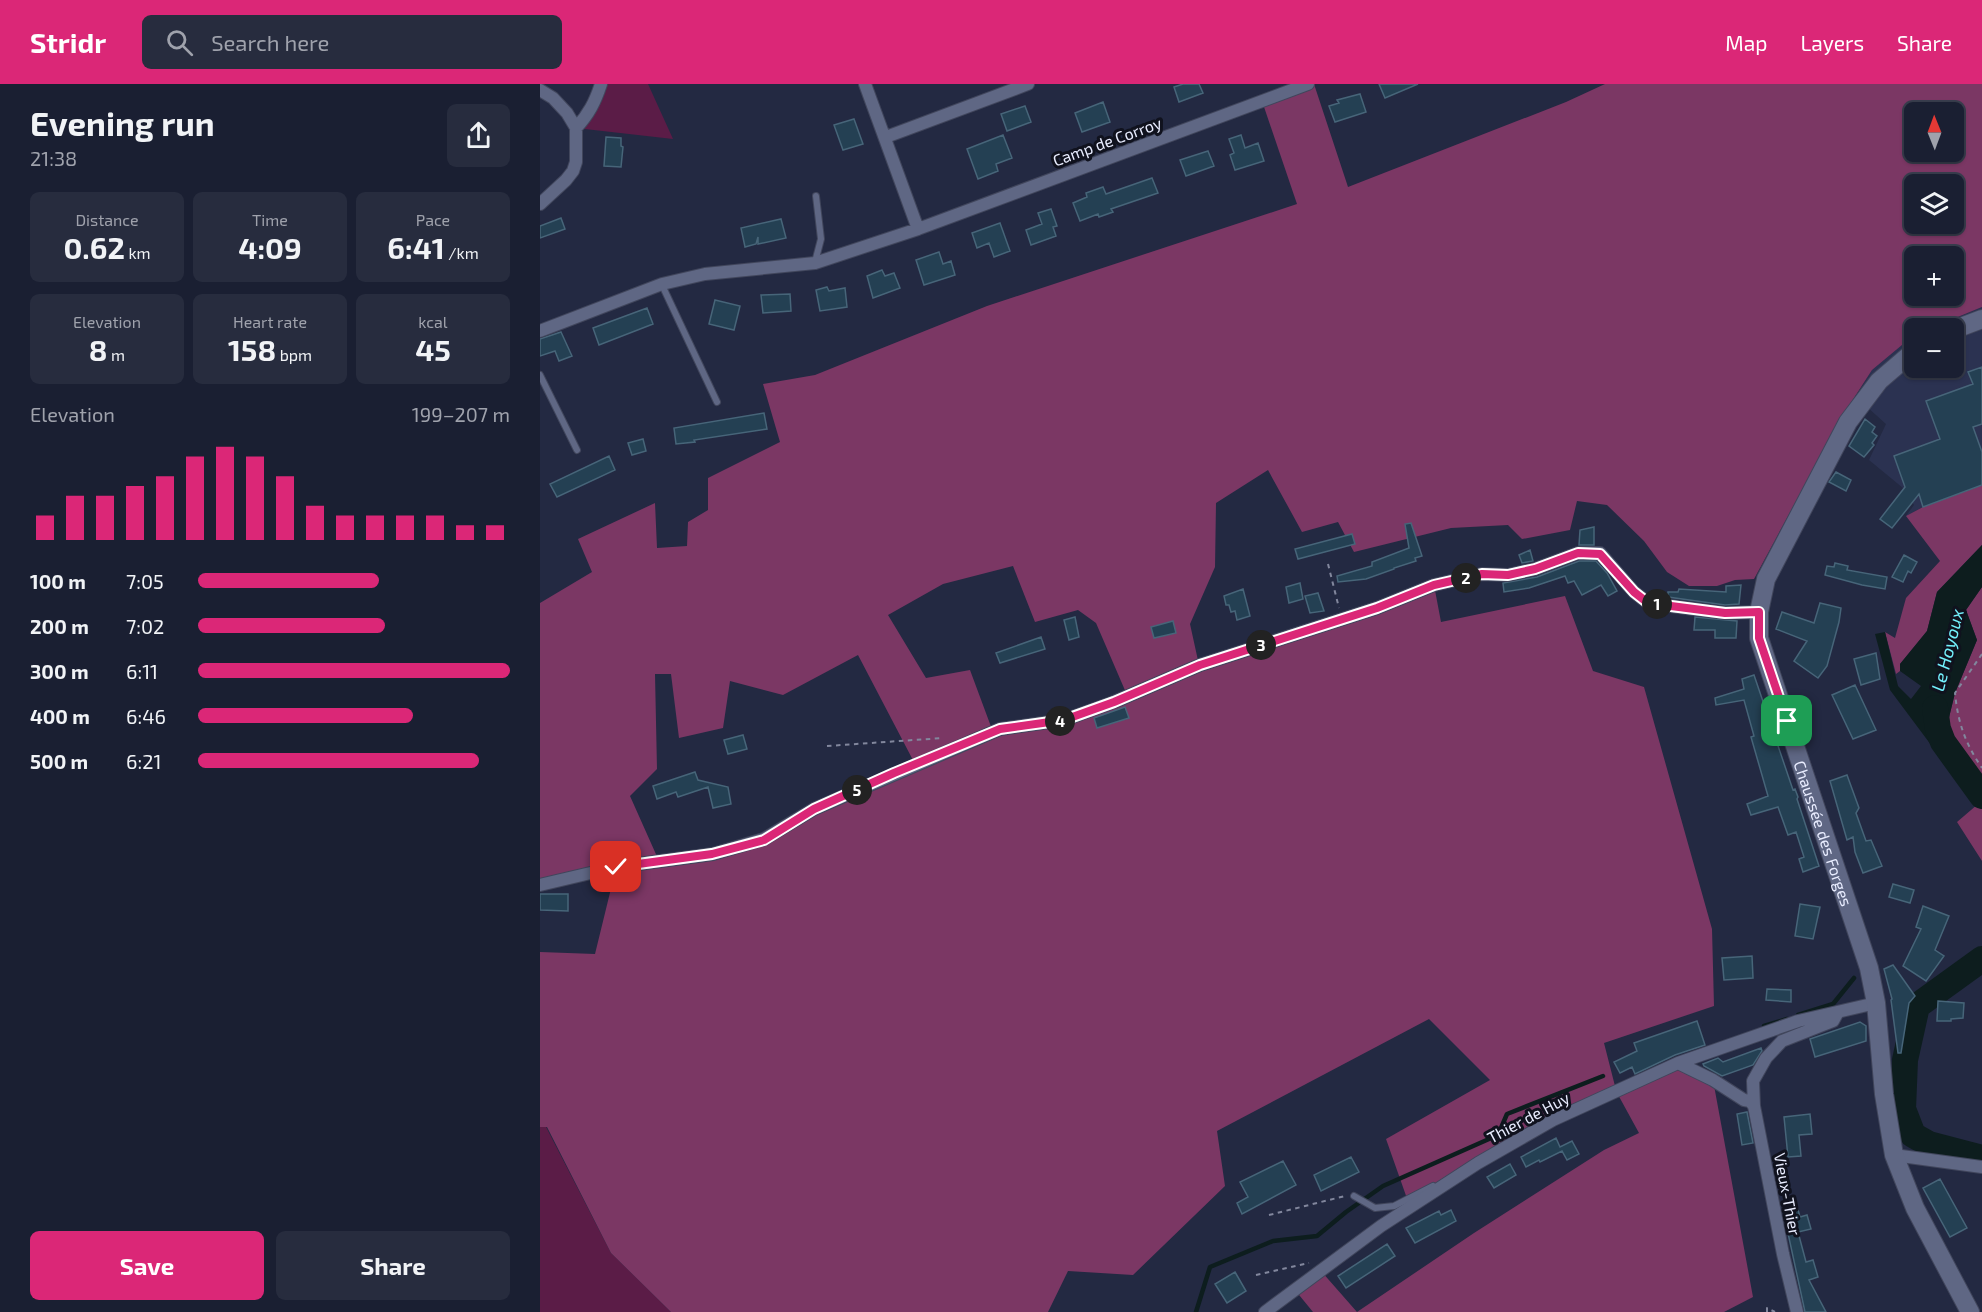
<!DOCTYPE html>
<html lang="en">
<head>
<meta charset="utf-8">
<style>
	:root { --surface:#1a1f32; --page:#272c3e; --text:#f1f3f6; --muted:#9fa2ac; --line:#383d4d; --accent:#db2777 }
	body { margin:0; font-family:"Exo 2",sans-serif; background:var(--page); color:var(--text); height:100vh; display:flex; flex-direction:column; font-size:22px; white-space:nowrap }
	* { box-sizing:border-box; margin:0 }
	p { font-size:20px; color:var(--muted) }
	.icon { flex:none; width:33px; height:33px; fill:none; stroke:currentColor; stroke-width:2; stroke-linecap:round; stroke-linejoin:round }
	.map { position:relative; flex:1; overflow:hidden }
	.drawer { display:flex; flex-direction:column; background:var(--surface); width:540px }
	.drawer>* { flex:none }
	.needle { width:39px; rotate:359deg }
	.buttons { position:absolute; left:1364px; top:18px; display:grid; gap:12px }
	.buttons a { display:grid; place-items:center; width:60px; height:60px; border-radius:9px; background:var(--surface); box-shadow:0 2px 4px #0004,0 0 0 2px var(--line); font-size:30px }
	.pin { position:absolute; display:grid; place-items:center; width:51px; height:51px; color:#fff; margin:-26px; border-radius:12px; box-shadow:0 3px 9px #0006 }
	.km { position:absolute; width:30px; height:30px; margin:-15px; border-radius:50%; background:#222; color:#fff; font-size:16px; line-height:30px; text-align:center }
	.round { display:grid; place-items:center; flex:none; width:63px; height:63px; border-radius:9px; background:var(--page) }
	.head { display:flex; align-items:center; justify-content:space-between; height:102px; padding:0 30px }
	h1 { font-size:33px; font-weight:700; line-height:45px }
	.metrics { display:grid; grid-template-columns:repeat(3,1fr); gap:9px; height:102px; padding:6px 30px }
	.metrics div { display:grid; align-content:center; border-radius:9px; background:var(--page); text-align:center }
	.metrics b { font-size:30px; font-weight:700 }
	.metrics small { font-size:16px; font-weight:400 }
	.metrics p { font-size:16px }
	.chart { height:168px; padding:12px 30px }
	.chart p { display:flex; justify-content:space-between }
	.chart svg { width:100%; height:108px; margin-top:6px; stroke:var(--accent); stroke-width:6 }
	.button { display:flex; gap:12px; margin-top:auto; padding:12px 30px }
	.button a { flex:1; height:69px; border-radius:9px; background:var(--accent); color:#fff; font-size:24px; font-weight:700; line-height:69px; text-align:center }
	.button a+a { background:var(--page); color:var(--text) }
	ul { padding:0 30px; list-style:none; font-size:20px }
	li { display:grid; grid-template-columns:96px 72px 1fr; align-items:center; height:45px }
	li i { height:15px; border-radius:8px; background:var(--accent) }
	header { display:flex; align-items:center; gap:36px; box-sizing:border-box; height:84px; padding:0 30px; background:var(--accent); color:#fff }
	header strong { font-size:28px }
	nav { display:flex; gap:33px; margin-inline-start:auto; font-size:21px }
	.search { width:420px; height:54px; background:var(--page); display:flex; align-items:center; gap:15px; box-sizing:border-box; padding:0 21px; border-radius:9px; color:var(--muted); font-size:22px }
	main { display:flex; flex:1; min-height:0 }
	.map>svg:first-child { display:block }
</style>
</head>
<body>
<header>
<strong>Stridr</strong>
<div class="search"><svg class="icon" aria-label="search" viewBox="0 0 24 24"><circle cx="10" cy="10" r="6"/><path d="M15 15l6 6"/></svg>Search here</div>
<nav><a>Map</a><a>Layers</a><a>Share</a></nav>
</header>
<main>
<section class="drawer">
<div class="head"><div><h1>Evening run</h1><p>21:38</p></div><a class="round"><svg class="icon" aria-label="share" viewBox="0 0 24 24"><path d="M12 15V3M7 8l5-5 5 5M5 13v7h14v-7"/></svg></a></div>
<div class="metrics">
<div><p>Distance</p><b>0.62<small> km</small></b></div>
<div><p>Time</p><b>4:09</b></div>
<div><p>Pace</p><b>6:41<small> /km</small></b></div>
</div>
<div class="metrics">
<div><p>Elevation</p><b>8<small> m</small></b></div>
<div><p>Heart rate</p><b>158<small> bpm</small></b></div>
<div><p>kcal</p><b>45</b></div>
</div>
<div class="chart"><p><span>Elevation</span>199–207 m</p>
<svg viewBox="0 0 160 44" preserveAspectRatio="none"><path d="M5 44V34M15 44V26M25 44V26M35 44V22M45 44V18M55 44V10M65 44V6M75 44V10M85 44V18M95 44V30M105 44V34M115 44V34M125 44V34M135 44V34M145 44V38M155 44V38"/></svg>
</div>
<ul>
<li><b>100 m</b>7:05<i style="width:58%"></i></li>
<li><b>200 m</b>7:02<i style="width:60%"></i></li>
<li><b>300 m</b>6:11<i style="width:100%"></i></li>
<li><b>400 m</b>6:46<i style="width:69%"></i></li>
<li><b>500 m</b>6:21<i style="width:90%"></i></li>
</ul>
<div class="button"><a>Save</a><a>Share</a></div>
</section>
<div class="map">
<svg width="1442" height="1228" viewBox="0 0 1442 1228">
	<rect width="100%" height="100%" fill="#232942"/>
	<!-- built -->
	<path fill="#2b3251" d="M1442,223V401L1383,423L1366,432L1374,421L1363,404L1329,376L1346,340L1326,322L1313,316L1332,286L1362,261L1374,254V284H1413V244H1391Z"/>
	<!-- green -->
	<path fill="#5b1c47" d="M61,0H108L133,55L36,44Z
		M0,1043H6L71,1169L131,1228H0Z"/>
	<!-- forest -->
	<path fill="#7b3764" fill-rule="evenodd" d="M768,0H774L808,103L1026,18L1065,0H1442V223L1391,244H1374V254L1362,261L1332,286L1301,334L1214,495L1195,496L1177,502H1149L1127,488L1104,457L1067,421L1037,417L1030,446L982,455L968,441L911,444L814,468L798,438L762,448L728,386L676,419L675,483L650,540L659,581L894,501L901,538L1025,512L1053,587L1104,603L1172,845L1174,922L1064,959L1076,1006L1138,979L1173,996L1213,1213L1184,1228H773L755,1206L781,1187L817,1228L934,1149L1064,1066L1099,1049L1076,1007L870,1123L846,1055L950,996L889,935L677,1047L685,1102L593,1191L528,1187L508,1228H131L71,1169L7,1043H0V868L55,870L76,784L0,801V519L52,488L38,455L115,419L117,464L147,462L148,438L168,426V394L240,358L223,300L275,291L447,222L757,120L722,17ZM1374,28H1413V68H1374ZM1374,100H1413V140H1374ZM1374,172H1413V212H1374ZM473,482L495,538L538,526L556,539L587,611L524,636L453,648L430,586L386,594L348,531L403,500ZM318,571L375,680L224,755L119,777L90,712L117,685L115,590H131L139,654L183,644L190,597L243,611Z
		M1442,401V461L1397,508L1387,547L1360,580V587L1356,590L1345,548L1355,554L1366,514L1400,477L1366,432L1383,423Z
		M1442,503V777L1417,738L1438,720L1403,658L1415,609L1437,556L1426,526Z"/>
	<!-- water -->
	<path fill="#0d1d1e" d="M1442,461V503L1426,526L1437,556L1415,609L1403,658L1394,665L1350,606L1335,550L1345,548L1358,602L1371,615L1381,602L1360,587V580L1387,547L1397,508Z"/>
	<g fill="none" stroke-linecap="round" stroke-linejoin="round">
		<!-- stream -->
		<path stroke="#0d1d1e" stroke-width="4.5" d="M1258,931L1293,920L1314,894
			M1224,942L1247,935
			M656,1228L670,1183L733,1157L777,1152L806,1128L843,1102L958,1051L967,1030L1063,992"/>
		<!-- river -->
		<path stroke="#0d1d1e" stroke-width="26" d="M1395,624L1398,645L1403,658L1442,712
			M1442,875L1377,922L1365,976L1363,1025L1373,1051L1389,1060L1442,1074"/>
	</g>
	<!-- building -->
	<path fill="#244053" stroke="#476579" stroke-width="1.5" d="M643,0H659L663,9L639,18L634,3Z
		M839,0H878L845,14Z
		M820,10L826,28L795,38L789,22L799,19L797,16Z
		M563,18L570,38L542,48L535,29Z
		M485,22L491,38L467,47L461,30Z
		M314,35L323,60L303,66L294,41Z
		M463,51L472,74L456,80L458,87L438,95L427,65Z
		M701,51L705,64L718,59L724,77L695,86L690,71L694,69L689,55Z
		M66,53L81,54V62L83,63L81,83L64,82Z
		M668,67L674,82L646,92L640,76Z
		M612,94L618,109L571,125L573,128L559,133L558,130L540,137L533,119L547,113L546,109L563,103L566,110Z
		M511,125L517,142L513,143L516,152L491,161L486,146L502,140L498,129Z
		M21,134L25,145L0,154V142Z
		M241,135L246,154L218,160V153L216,160L205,163L201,144Z
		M460,139L470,167L454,173L449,159L437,164L432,149Z
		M399,168L403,180L411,177L415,191L384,201L376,176Z
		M342,186L345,192L354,189L360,204L333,214L327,192Z
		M287,203L289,207L305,204L307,223L280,227L276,206Z
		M250,210L251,227L223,229L221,211Z
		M175,216L200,222L194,246L169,240Z
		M107,224L113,240L59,261L53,244Z
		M21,248L32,272L19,277L15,267L0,272V255Z
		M1442,283V340L1433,343L1442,368V401L1383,423L1379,410L1352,444L1340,435L1365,403L1354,372L1400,355L1386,317L1433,300L1428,288Z
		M224,329L227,345L154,356L155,358L136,360L134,344Z
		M1325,335L1335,343L1332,348L1337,352L1332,359L1334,361L1324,373L1309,362Z
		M103,355L106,367L92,371L88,359Z
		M69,372L75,386L17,413L10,400Z
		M1296,388L1311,396L1306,407L1289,398Z
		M871,439L882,472L875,474L876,477L854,484V485L826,495L798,498L797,492L832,482V478L869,464L865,440Z
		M1054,443V461H1039L1040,446Z
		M812,450L815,460L758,475L755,465Z
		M990,466L993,477L982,479L979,471Z
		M1364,471L1377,478L1371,489L1368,487L1363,498L1352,493Z
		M1039,477H1056L1067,489L1077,507L1068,512L1061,501L1042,511L1034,497L1028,499L1025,492L989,504L964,508L963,499L997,493Z
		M1295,479L1308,482L1307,486L1347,493L1345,505L1322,501L1285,491L1287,482L1294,483Z
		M760,499L763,515L749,519L746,503Z
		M1201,501L1199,520L1185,521L1128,513V508H1138L1139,505L1186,508V502Z
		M703,505L710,532L697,536L695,527L691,528L689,521H686L684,512Z
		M778,509L784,527L770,529L765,512Z
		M1280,519L1301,524L1299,538L1287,582L1278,594L1254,577L1267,557L1236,545L1242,528L1274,539Z
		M535,533L539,553L529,556L524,536Z
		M1155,533L1197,537L1196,554H1175V546H1154Z
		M633,537L636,549L614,554L611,543Z
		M501,553L505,565L460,579L456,569Z
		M1336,569L1340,595L1321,601L1314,575Z
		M1214,591L1253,706L1255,705L1258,713L1257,715L1279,782L1263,788L1259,775L1264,773L1256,748L1248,751L1238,723L1211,731L1207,720L1228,712L1211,653L1214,652L1204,616L1176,621L1175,614L1204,605L1202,595Z
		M1315,601L1336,646L1313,655L1292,611Z
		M585,623L589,634L557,644L554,634Z
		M203,651L207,665L188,670L184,656Z
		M155,688L158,696L188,703L191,720L173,724L168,703L138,713L136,708L117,715L113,702Z
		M1307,691L1319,724L1316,729L1326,757L1331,756L1342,782L1323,789L1315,768L1313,753L1307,756L1290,697Z
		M1353,800L1374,806L1370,819L1349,813Z
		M0,810H28V827L0,826Z
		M1260,820L1280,823L1273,855L1255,852Z
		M1383,822L1409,832L1395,866L1404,872L1386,897L1363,882L1381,845L1376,843Z
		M1212,872L1213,894L1184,896L1182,874Z
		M1353,881L1375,912L1369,919L1361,969H1358L1351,916L1352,915L1344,885Z
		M1227,905L1251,906V918L1226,916Z
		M1398,917L1424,919L1423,934L1411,935V937H1397Z
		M1157,937L1165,961L1135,971L1095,990L1092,983L1080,989L1074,978L1097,967L1094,959Z
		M1320,938L1326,942V957L1275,973L1270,955Z
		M1221,964L1222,967L1213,981L1182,992L1164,982L1163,980L1178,974L1183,978Z
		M1207,1028L1213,1059L1202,1061L1197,1030Z
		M1270,1030L1272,1050L1259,1051L1261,1072L1248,1073L1244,1033Z
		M1016,1054L1020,1063L1032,1057L1039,1070L1027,1076L1022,1067L1000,1078L999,1076L986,1083L981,1073Z
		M811,1073L819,1088L781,1107L774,1091Z
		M743,1077L756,1101L702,1130L697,1119L708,1113L700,1098Z
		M970,1080L976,1091L954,1104L947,1093Z
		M1400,1095L1427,1144L1410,1153L1383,1104Z
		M1257,1122L1260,1133L1267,1131L1271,1145L1258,1148L1266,1178L1273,1176L1278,1193L1269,1196L1286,1228H1265L1243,1126Z
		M911,1126L916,1137L875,1159L866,1144L899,1127L901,1131Z
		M847,1160L855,1172L806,1204L798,1192Z
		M695,1188L706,1207L687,1219L675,1200Z"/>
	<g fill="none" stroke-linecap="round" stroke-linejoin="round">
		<defs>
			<path id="service" d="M275,178L281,155L276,112
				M122,201L177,318
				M0,291L37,366
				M814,1112L835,1124L854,1122L893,1102"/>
			<path id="minor" d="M325,0L378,145
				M0,6L13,14L27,29L36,44V78L33,87L26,96L0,120
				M36,44C49,30 55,18 61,0
				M346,53L488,0
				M0,247L122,200L165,190L275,179L378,145L768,0
				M0,801L76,783L173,770L224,755L274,725L460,645L524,636L574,618L660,581L837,524L894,501L942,490L968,491L995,485L1038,469H1060L1094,508L1108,519L1185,529L1219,528
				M1138,979L1173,996L1204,1016L1210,1017L1214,1022
				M1354,1071L1442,1083
				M725,1228L841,1142L938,1079L1013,1036L1138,979L1258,937L1336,919
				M1257,1228L1243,1170L1214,1022L1213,997L1226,974L1242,957L1293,937L1298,928"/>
			<g id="secondary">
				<path d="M1413,246L1442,235"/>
				<path id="s1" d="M1374,267L1339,297L1308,338L1226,495L1219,528V554L1329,884L1336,919L1344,1010L1354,1071L1375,1124L1430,1228"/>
			</g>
		</defs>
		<!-- service casing -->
		<use href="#service" stroke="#41465c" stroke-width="8"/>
		<!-- minor casing -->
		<use href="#minor" stroke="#41465c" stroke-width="14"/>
		<!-- secondary casing -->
		<use href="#secondary" stroke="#41465c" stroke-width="20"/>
		<!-- path -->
		<path stroke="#82879d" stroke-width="2" stroke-dasharray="4.5 4.5" stroke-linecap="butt" d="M788,480L799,524
			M1442,570L1415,609C1418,639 1425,659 1442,684
			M287,662L403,654
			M729,1131L805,1112
			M716,1191L769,1179
			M1227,1228V1224L1235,1228"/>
		<!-- service -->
		<use href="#service" stroke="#5f6784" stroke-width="6"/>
		<!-- minor -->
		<use href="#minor" stroke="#5f6784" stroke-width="12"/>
		<!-- secondary -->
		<use href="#secondary" stroke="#5f6784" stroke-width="18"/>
	</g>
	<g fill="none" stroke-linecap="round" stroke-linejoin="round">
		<defs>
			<path id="route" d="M76,783L172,770L224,756L274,725L354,689L460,645L524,636L574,618L660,581L837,524L894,501L942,490L968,491L995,485L1038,469L1060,470L1094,508L1108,519L1185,529L1219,528V554L1247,637"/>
		</defs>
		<!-- route casing -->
		<use href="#route" stroke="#fff" stroke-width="12"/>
		<!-- route -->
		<use href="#route" stroke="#db2777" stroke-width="8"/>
	</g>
	<g text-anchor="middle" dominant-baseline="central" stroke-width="6" stroke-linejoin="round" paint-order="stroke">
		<!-- street labels -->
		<g font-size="16" fill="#e9edff" stroke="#10121e">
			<text transform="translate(567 57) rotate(-20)">Camp de Corroy</text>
			<text stroke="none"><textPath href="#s1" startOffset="540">Chaussée des Forges</textPath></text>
			<text transform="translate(988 1033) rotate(-28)">Thier de Huy</text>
			<text transform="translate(1248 1110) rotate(79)">Vieux-Thier</text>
		</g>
		<!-- water labels -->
		<g font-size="18" font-style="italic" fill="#73f0fc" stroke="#10121e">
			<text transform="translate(1407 566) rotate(-76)">Le Hoyoux</text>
		</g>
	</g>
</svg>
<div class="buttons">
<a><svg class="needle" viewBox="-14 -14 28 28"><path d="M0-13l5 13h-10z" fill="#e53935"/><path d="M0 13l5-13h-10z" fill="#9fa2ac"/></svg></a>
<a><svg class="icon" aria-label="layers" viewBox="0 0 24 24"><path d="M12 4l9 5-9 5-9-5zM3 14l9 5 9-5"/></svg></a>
<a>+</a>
<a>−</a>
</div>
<div class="pin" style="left:1247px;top:637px;background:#1e9e55"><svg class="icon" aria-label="arrive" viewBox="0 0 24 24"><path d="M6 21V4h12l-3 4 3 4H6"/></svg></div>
<div class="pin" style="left:76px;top:783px;background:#d93025"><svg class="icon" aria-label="check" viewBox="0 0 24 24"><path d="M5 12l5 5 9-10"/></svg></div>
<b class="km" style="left:1117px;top:520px">1</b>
<b class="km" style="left:926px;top:494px">2</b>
<b class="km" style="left:721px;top:561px">3</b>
<b class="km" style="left:520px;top:637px">4</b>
<b class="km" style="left:317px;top:706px">5</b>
</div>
</main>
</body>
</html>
